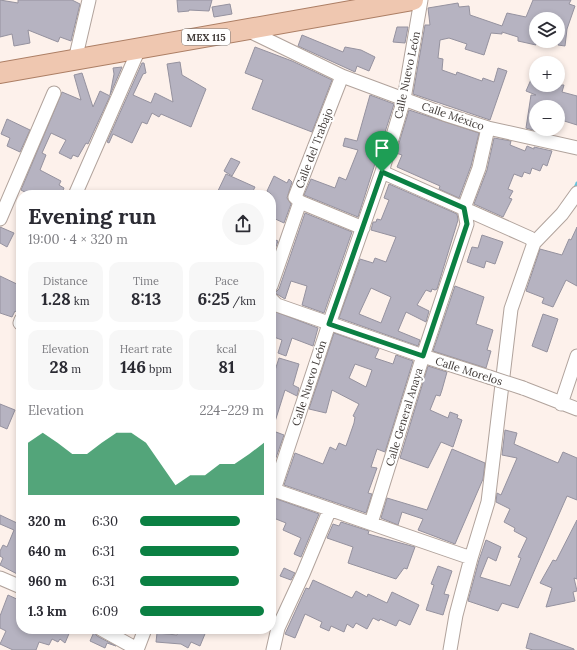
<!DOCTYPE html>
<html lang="en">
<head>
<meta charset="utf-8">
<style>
	:root { --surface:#fff; --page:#f7f7f7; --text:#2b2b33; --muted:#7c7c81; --accent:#0b8043 }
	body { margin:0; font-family:Lora,serif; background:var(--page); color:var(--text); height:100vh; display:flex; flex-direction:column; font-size:15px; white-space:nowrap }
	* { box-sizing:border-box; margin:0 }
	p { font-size:13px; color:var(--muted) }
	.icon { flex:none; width:22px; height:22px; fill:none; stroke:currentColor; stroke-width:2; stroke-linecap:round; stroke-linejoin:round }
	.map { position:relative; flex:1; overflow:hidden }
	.drawer { position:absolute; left:16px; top:190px; width:260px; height:444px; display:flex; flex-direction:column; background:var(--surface); border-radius:16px; box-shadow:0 2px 6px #0003 }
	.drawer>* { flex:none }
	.fabs { position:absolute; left:529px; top:12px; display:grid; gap:8px }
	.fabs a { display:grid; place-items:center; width:36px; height:36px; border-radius:50%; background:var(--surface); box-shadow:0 2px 6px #0003; font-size:20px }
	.pin { position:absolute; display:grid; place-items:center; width:34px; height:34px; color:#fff; margin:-41px -17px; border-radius:50% 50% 50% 0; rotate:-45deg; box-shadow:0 0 4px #0007 }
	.pin .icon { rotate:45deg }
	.round { display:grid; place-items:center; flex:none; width:42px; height:42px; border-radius:21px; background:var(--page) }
	.overview { display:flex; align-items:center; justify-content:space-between; height:68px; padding:0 12px }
	h1 { font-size:22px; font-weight:700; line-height:30px }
	.stats { display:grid; grid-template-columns:repeat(3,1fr); gap:6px; height:68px; padding:4px 12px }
	.stats div { display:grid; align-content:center; border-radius:10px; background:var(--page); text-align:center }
	.stats b { font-size:17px; font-weight:700 }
	.stats small { font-size:11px; font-weight:400 }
	.stats p { font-size:11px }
	.chart { height:112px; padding:8px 12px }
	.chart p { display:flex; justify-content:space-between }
	.chart svg { width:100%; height:72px; margin-top:4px; fill:var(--accent); opacity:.7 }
	ul { padding:0 12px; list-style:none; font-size:13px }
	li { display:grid; grid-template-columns:64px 48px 1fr; align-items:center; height:30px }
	li i { height:10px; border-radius:5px; background:var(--accent) }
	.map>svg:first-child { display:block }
</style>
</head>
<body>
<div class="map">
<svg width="577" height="650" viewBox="0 0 577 650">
	<rect width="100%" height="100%" fill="#fdf1eb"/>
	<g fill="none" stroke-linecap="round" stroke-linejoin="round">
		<!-- stream -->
		<path stroke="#68c3de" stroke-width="3" d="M574,190L577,183"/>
	</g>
	<!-- building -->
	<path fill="#b6b3c1" stroke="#95929f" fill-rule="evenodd" d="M0,0L18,3V0H72L80,4L71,41L60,37L58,42L28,30L30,43L14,46L12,34L0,37Z
		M177,0H212L209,11L189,10V11L178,12Z
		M533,0H571L569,4L575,6L567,29L565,46L558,45V19H536V45L518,41V37L502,32V34L491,33L484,55L465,49L467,44L449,38L440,40L438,58L443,59L442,70L456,75L457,72L482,81L483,78L494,82L498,68L507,71L490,120L413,94L425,25H430L428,8L458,3L459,7L469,6L470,15L502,26L507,13L526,17Z
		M230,4L232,14L214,17L212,7Z
		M397,27H408L405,43L393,42Z
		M302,35L343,52L345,47L361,50L375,57L369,71L357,66L355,72L298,46Z
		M255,47L292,61L332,80L312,132L252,109L263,80L245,73Z
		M180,62L182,75L206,89L191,127L161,114L159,117L152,113L147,124L142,122L132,143L113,134L109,143L107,142L142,63H144L146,73L143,74L133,95L151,103L155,93L173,102L167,64Z
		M122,67L110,95L114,74L113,68Z
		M536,68V85H564L562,92L577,96V125L558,119V107H536V131L526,128L531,95H536L526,91Z
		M82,73L93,107L100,91L110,96L88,144L86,143L78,157L73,155L71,159L59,153L66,140L51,133L42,153L46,155L40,170L61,181L59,185L64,188L61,195H30L21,190L62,92L81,100L74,75Z
		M370,95L394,104L358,217L304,195L311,179L335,188L339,177L346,180L358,150L343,146L345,138L357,141Z
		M409,110L479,133L471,166L459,198L439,189L440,186L397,167L402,155L396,153Z
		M7,119L30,130L20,152L7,146L10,138L1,134Z
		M494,138L511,141L510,145L525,151L527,146L534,149V147L552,151L547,166L543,164L540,171L532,168L530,174L524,172L522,177L514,174L508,189L513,191L509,198L512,199L503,217L474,204L487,170Z
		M231,158L240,162L232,176L224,171Z
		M226,174L255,187L251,195H216Z
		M274,176L287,183L289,179L292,182L287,198L291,204L284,223L271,217V194L267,191Z
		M389,184L457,214L458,220L437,289L435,290L432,289L431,292L426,290L417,305L429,311L426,322L406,312L398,331L420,340L418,346L339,318L360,259L373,263L375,258L386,262L396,237L371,230L373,222H376L377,219L381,220L389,200L384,198ZM371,288L391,297L381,323L359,314Z
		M305,213L352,232L324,313L302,305L307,286L291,281L285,299L275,293L279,289Z
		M0,227L14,233L7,247L0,243Z
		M577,227V286L566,280L553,307L542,303L544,298L526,291L540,249L562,255L569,239L571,240Z
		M482,235L503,242L495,264L486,261L484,268L467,262L472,247L478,248Z
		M271,238L278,241L271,261Z
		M0,276L21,286V303L18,313L15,311L12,317L0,313Z
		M455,286L484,297L476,324L493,330L487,350L491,351L486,368L433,351Z
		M271,310L318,328L313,346L292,338L286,356L278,353L282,340L271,336Z
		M543,314L558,319L547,352L532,346Z
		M334,333L379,349L375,358L393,364L396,355L413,361L385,452L377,449L371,467L377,468L368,493L372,494L366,513L284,485L295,453L323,464L330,447L336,450L339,443L346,446L354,423L355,417L353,416L359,404L332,390L326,413L309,409ZM355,364L372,370L366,387L349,378Z
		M279,358L299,364L293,385L299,388L297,396L285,390L273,428H271V383Z
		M428,366L447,372L442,390L440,396L436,395L430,410L448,418L450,412L458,415L457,418L462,420L453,447L441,442L428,468L400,458Z
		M0,404L15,410L7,429L0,426Z
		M505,430L517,433L514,444L558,463L563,452L577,458V500L567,496L518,608L502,603L498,611L468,601L479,560L486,540L501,547L496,561L488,557L480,577L510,586L521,558L518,557L527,538L514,531L515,528L504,522L510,509L496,502L497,493L501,495L517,458L502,455Z
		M276,432L284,435L272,469L271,444Z
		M452,449L485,463L483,479L455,544L418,530L423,519L402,512L398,525L381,518L387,498L427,510Z
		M271,497L319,514L301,557L294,554L301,538L283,530L286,523L271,517Z
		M20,513L21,514V576L0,565L3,558L0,556V551L3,545L7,547L14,530L0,524V515L17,523Z
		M577,520V579L574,578L577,591L573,592L575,601L546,607L552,588L540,583L553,560L556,561Z
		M341,522L369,531L368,534L415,547L407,569L404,568L396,579L348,563L353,547L327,538L333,524L339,526Z
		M438,566L452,571L444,594L449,595L443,615L426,610L434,585L431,584Z
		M284,568L295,573L291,580L280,576Z
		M313,580L352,598L356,591L367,597L368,594L387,603L392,592L419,605L410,625L399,620L396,626L380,619L379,621L373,618L367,629L356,623L353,628L347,624L344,632L331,626L329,631L320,627L322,622L305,614L295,638L285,634L306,588L309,589Z
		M8,595L21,601V629H71L65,643L60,639L58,642L52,639L49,645L39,642L36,650H13L0,644L6,631L0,628V616Z
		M179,629H207L200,646L191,642L188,648L181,644L156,642L157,633L177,635Z
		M94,632L97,636L116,646L107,643L105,648L90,641Z
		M530,633L574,649V650H533L526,648Z"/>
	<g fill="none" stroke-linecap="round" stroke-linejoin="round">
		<defs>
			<path id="street" d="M247,30L342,76L444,114L488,128L577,148
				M75,60L89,0
				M342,76L295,197L300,202L363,228
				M382,172L530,238L534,243
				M75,195L139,49
				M0,219L54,93
				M271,286L300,202
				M271,299L277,305L423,356L489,377
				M20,323L21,320
				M523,388L577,409
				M561,404L577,356
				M271,489L471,558
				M274,490L329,324L382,172L404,99L421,0
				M371,523L423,356L467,224L464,208L479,168L488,128
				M0,578L21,587
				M101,629L137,649
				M137,650L145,629
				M273,650L278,628L303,574L330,509
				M450,650L456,615L471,558L488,502L511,309L534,243L562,214L577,193"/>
			<path id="primary" d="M0,73L413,0"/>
		</defs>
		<!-- street casing -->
		<use href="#street" stroke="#b1a39c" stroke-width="15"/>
		<!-- primary casing -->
		<use href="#primary" stroke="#ac7e64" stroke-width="22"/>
		<!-- street -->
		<use href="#street" stroke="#fff" stroke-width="13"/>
		<!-- primary -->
		<use href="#primary" stroke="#efc7b0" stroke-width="20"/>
		<defs>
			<path id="street-bridge" d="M489,377L523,388"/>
		</defs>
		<!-- street-bridge casing -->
		<use href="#street-bridge" stroke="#b1a39c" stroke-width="15" stroke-linecap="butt"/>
		<!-- street-bridge -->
		<use href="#street-bridge" stroke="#fff" stroke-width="13"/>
	</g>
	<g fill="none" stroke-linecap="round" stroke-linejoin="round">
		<defs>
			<path id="route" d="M382,172L464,208L467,224L423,356L329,324Z"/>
		</defs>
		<!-- route casing -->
		<use href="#route" stroke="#fff" stroke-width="8"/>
		<!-- route -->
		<use href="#route" stroke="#0b8043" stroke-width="5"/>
	</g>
	<g text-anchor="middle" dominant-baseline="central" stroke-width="4" stroke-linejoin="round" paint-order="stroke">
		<!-- shield labels -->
		<rect fill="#fff" stroke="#7a7674" stroke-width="1" x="182" y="29" width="48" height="16" rx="3"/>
		<g font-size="10" font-weight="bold" fill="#413b38">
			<text x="206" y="37">MEX 115</text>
		</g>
		<!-- street labels -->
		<g font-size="11" fill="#413b38" stroke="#fff">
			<text transform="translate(407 75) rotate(-78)">Calle Nuevo León</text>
			<text transform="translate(453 116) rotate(19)">Calle México</text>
			<text transform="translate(314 148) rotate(-69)">Calle del Trabajo</text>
			<text transform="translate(469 371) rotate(18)">Calle Morelos</text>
			<text transform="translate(309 383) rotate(-72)">Calle Nuevo León</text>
			<text transform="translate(404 417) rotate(-73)">Calle General Anaya</text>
		</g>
	</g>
</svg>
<div class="fabs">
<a><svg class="icon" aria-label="layers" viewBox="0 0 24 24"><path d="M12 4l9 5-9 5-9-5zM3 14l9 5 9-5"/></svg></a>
<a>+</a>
<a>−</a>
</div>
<div class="pin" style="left:382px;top:172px;background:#1e9e55"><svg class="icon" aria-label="arrive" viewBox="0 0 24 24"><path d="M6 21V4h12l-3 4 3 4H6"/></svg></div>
<section class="drawer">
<div class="overview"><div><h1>Evening run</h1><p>19:00 · 4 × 320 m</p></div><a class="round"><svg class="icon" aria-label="share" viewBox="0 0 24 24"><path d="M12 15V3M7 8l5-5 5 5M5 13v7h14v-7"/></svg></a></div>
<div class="stats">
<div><p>Distance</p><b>1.28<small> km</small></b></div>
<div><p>Time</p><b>8:13</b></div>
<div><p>Pace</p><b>6:25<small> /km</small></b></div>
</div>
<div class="stats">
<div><p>Elevation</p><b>28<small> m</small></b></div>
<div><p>Heart rate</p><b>146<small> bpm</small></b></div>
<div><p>kcal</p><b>81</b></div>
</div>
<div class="chart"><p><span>Elevation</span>224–229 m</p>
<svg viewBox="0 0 160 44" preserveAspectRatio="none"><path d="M0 44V12L10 6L20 12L30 19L40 19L50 12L60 6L70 6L80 12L90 25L100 38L110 32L120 32L130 25L140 25L150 19L160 12V44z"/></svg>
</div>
<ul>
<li><b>320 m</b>6:30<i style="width:81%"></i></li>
<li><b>640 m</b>6:31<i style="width:80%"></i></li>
<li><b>960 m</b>6:31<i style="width:80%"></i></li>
<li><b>1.3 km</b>6:09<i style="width:100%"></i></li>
</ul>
</section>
</div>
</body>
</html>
